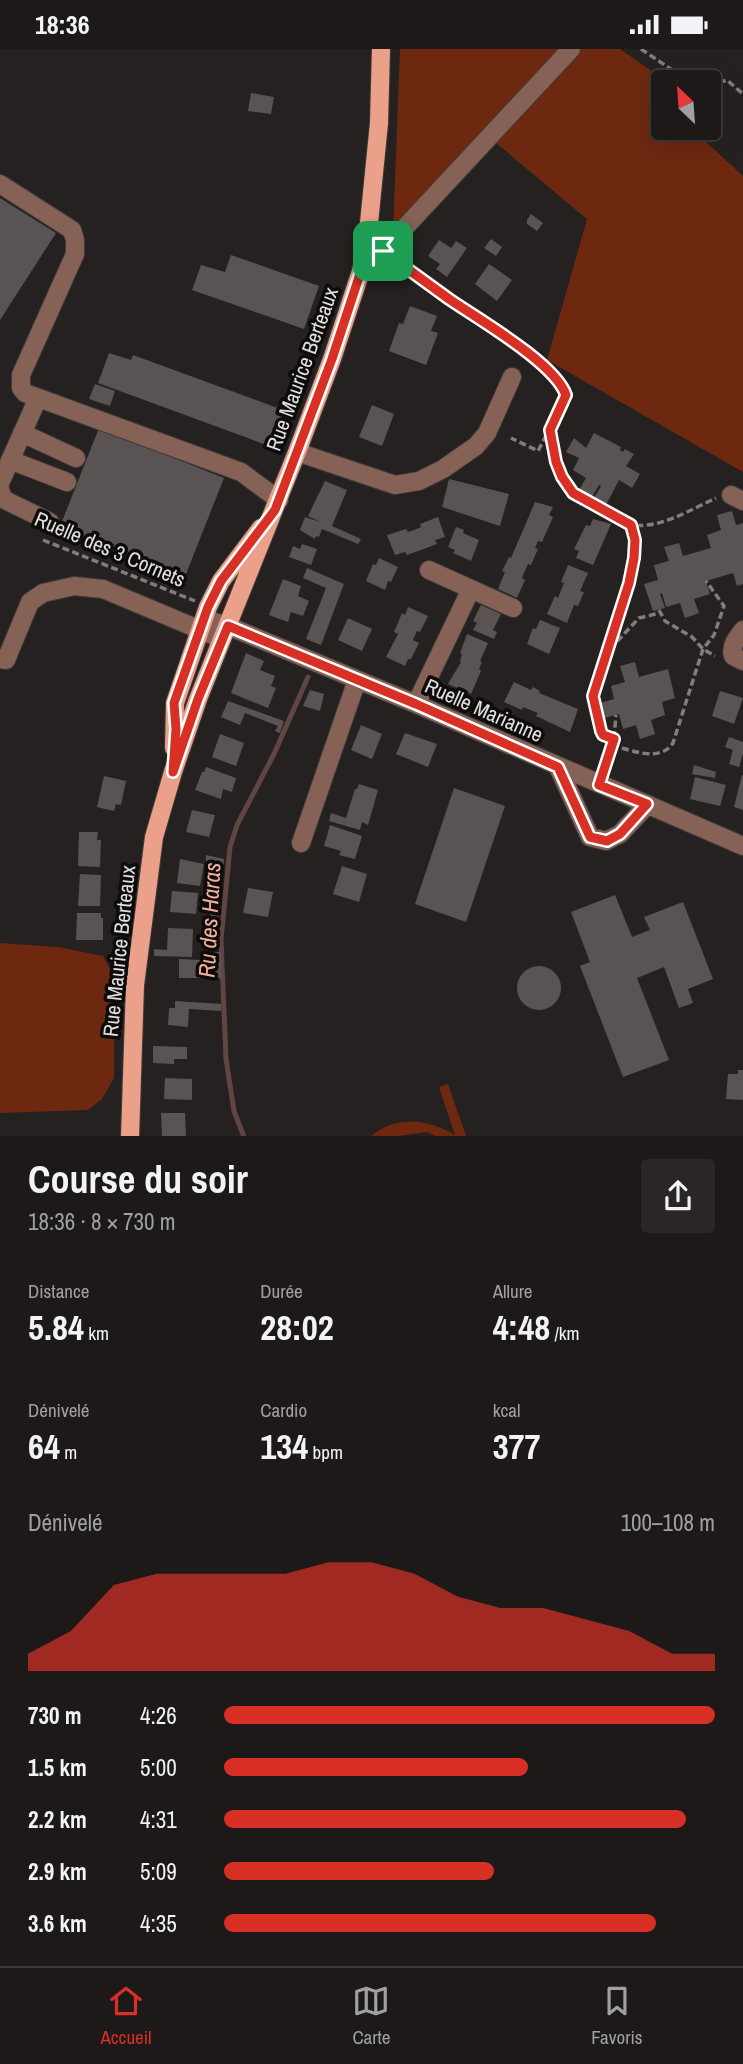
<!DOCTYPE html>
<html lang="fr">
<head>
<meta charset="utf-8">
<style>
	:root { --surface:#1c1918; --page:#292625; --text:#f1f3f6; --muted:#a0a0a2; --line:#3a3837; --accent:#d93025 }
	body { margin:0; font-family:"Archivo Narrow",sans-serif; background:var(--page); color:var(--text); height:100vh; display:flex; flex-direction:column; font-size:26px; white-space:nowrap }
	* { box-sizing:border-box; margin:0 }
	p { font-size:23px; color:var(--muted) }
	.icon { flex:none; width:38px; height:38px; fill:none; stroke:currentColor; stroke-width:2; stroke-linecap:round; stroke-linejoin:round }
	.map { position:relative; height:1087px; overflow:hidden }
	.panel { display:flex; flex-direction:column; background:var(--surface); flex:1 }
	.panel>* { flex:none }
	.needle { width:46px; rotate:335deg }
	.controls { position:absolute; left:651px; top:21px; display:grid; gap:14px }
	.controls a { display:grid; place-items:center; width:70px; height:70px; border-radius:7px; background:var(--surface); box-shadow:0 7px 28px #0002,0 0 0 2px var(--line); font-size:35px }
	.pin { position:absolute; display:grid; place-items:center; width:60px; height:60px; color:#fff; margin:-30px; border-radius:14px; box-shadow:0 4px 10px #0006 }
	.round { display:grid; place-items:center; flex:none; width:74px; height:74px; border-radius:7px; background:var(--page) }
	.overview { display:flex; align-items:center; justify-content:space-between; height:119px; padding:0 28px }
	h1 { font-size:38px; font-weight:800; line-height:52px }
	.figures { display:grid; grid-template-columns:repeat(3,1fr); gap:10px; height:119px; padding:7px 28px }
	.figures div { display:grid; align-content:center }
	.figures b { font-size:35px; font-weight:800 }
	.figures small { font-size:19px; font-weight:400 }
	.figures p { font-size:19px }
	.chart { height:196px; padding:14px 28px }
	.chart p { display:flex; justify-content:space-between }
	.chart svg { width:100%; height:126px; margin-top:7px; fill:var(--accent); opacity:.7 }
	ul { padding:0 28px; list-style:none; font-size:23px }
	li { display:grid; grid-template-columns:112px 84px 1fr; align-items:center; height:52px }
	li i { height:18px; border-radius:9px; background:var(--accent) }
	.status { display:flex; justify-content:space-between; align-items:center; height:49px; padding:0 35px; background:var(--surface); direction:ltr }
	.status svg { height:19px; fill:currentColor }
	.menu { display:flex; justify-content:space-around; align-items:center; height:98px; border-top:2px solid var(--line); background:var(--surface); font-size:19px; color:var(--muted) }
	.menu a { display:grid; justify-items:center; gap:4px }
	.menu .selected { color:var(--accent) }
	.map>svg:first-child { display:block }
</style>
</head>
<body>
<div class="status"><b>18:36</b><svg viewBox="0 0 49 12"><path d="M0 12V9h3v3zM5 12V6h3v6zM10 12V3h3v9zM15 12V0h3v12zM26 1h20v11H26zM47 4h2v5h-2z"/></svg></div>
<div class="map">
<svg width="743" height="1088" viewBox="0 0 743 1088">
	<rect width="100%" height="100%" fill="#252120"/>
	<!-- green -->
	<path fill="#6e2810" d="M400,0H620L666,32L663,33V79H691L743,127V423L547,311L587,170L483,83L393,182Z
		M0,894L58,898L103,907L114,928V1029L102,1050L88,1061L0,1064Z
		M448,1035L466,1087H435L427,1083L398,1087H371C396,1066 427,1070 455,1086L439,1038Z"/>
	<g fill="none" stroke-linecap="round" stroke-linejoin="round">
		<!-- stream -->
		<path stroke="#604543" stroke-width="5" d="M244,1088L234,1062L226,1010L221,891L230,798L237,776L274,705L308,628"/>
	</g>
	<!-- building -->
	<path fill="#595453" d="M251,44L274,48L271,65L248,62Z
		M0,149L56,184L0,271Z
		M531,165L543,174L537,182L527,175V171Z
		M491,190L502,198L496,207L484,199Z
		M439,191L451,199L456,192L467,199L447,228L436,220L440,215L428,207Z
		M231,206L319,237L304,280L192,241L201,216L225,223Z
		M489,215L512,231L497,252L475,235Z
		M410,257L437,267L431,282L438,284L426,316L389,302L399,274L403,275Z
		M109,304L131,311L133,306L286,362L272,398L98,334Z
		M95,335L115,342L110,357L89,350Z
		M372,356L394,365L382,397L359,388Z
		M99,379L224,429L184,530L59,480Z
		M594,384L621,398L620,401L623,403L625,400L634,405L626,417L640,425L632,439L619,431L606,456L594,449L601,437L599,436L592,448L579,441L586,429L573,421L579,409L566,403L574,389L586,399Z
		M449,430L509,445L500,477L442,458Z
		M325,432L347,441L332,477L361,490L358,495L322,480L319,488L316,487L315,490L300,481L305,468L321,473L308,467Z
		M535,453L553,458L549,466L553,468L542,493L538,492L535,499L538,500L531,516L528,515L524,524L522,529L525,531L517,549L498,540L505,523L502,522L509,508L511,509Z
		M732,462L736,476L743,474V535L737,537L733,524L706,532L710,545L694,550L699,564L685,569L680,554L666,558L662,544L660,545L665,559L653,562L644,535L658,531L654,516L669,512L664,498L679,494L683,507L711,499L707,486L721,481L717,466Z
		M438,468L445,488L435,491L437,495L421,501L407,506L405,503L395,506L387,486L406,480L408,483L414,481L421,478L420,475Z
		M593,470L611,475L593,516L576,509L579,502L574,500L586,476L590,477Z
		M456,478L464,481L463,484L479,491L471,512L453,504L455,501L448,498Z
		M302,495L317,500L311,516L289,508L293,497L300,500Z
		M379,509L398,518L391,533L388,532L385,541L366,532L373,515L376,516Z
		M568,516L588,524L580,542L584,543L578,557L574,556L567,574L547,565L555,547L558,549L564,534L561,533Z
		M307,519L344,535L321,596L306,590L326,539L303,529Z
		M283,530L301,537L298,547L309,552L303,567L291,563L288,573L269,566Z
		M481,556L501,565L493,581L497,583L494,590L473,581L477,574L473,572Z
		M408,558L428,567L420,583L417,582L413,591L419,594L411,610H408L405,617L386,608L398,585L394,583L402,564L405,566Z
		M348,569L372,580L362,602L338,591Z
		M540,571L560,579L549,605L527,595L533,579L536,580Z
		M467,585L488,594L480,612L482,613L479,620L481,622L471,645L448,635L461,613L460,612L462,605L460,604Z
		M246,604L264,612L260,621L275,627L271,637L276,639L268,659L231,644Z
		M635,613L639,628L668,620L675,649L662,653L665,666L651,671L655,685L640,690L636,676L623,680L619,665L605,669L600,654L614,650L611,637L625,633L620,617Z
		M514,633L531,641L533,638L540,642L539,644L578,660L570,683L536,667L538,664L523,658L522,661L504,653Z
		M310,641L324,645L320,662L303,657Z
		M720,642L743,649L734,675L712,667Z
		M228,652L284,672L280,684L275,682L278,677L245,664L240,676L221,668Z
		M361,676L382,685L372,710L351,701Z
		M405,684L437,695L428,718L396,705Z
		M220,685L244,694L236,717L212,708Z
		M729,688L743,693V704L739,718L729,715L733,701L725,698Z
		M694,716L716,723L715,729L692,725Z
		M206,718L236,729L232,743L223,740L221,750L195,741L202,723H204Z
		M742,726H743V761L734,758Z
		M104,727L126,732L121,756L116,755L114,762L97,758Z
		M695,728L726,736L720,757L690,750Z
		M359,735L378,741L368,776L362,773L360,781L329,772L331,764L346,769L355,740H357Z
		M454,739L505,757L466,873L415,855Z
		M192,761L215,766L209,788L186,783Z
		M330,776L362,787L355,810L339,806L341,802L324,797Z
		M79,783H98L97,791H101L100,818L78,817Z
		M206,806L224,810L222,830L212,829L214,814L206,812Z
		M180,810L204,815L200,837L177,834Z
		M342,817L367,825L359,853L333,845Z
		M80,825L101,826L100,857H78Z
		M248,839L273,843L268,868L243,864Z
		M172,842L198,844L196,865L170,863Z
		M211,846H221L218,873H209Z
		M615,846L632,888L650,881L644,868L683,853L713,930L688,940L693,954L679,959L664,918L637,929L669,1011L623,1028L580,917L590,913L571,863Z
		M77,864H101V869H103V891H76Z
		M168,879L193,880L192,908L154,907V900L167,901Z
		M203,903H221L222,929L209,928L208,914H204Z
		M179,910L200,911V929H179Z
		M517 939a22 22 0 1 1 44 0a22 22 0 1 1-44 0Z
		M175,952L221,955V962L189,960L188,978L168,976L169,959H175Z
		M153,997L187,998V1010H174V1015L153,1014Z
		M738,1021H743V1051L726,1050L728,1025H738Z
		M165,1029L192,1030V1051L164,1050Z
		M161,1064H185L186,1088H162Z"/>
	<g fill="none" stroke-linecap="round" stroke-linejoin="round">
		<defs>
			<path id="minor" d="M0,135L72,181L75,191V205L21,326V339L25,344L241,423L279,451
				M361,222L383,202L571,0
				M22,384L76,409
				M297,403L395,436L419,432L443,420L476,397L487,384L512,328
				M10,411L67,433
				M0,434L38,349
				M0,440L3,450L50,473
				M731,446L743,452
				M429,521L513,559
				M204,570L228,577L416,655L743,797
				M743,581C737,589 730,597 733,607L743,612
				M0,610L6,611L30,553L43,544L74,537L103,540L222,590
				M416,655L471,540
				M558,718L590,788L606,792L620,785L647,756
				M301,794L357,631"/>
			<path id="major" d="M174,699L175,654L208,558L221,532L261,479
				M130,1088L135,936L154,788L173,723L198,650L297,403L332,310L361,222L367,194L379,74L381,0"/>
		</defs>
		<!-- minor casing -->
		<use href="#minor" stroke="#3f3c3b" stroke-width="20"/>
		<!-- major casing -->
		<use href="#major" stroke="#3f3c3b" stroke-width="20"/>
		<!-- path -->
		<path stroke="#807d7c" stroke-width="3.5" stroke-dasharray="7 3.5" stroke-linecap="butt" d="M641,0L690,33
			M709,37L727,31L743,45
			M396,212L537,311L565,342L564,352L538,402L511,389
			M550,383C561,443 578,451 631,476C660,480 690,461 716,449
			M43,491L195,552
			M659,561L665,572L692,588L703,600L715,607
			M610,600L639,569L660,564
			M614,689L616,666
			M612,696C630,701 660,714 673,694L703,600L714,586L724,557L706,532
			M605,719L614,689L603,686L601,682L593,647L629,534L635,491L631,476"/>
		<!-- minor -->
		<use href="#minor" stroke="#856156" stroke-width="18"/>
		<!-- major -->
		<use href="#major" stroke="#eaa089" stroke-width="18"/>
	</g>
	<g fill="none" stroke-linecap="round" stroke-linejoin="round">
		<defs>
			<path id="route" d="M383,202C405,218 427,234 449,250C478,270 555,314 566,346L550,381L556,413L562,428L573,444L631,476L635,491L634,509L629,534L593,647L601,682L603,686L614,690L599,736L647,755L620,785L607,792L590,788L558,718L416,655L228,577L198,650L173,723L176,680L174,654L208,558L221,532L275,461L332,310L361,222Z"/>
		</defs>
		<!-- route casing -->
		<use href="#route" stroke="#fff" stroke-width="14"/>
		<!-- route -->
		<use href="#route" stroke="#d93025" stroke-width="9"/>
	</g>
	<g text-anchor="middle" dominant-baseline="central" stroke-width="7" stroke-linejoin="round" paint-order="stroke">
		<!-- street labels -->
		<g font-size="21" fill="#e2dfde" stroke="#0d0b0b">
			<text transform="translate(302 320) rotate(-70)">Rue Maurice Berteaux</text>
			<text transform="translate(110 500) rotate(23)">Ruelle des 3 Cornets</text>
			<text transform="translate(484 661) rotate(24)">Ruelle Marianne</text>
			<text transform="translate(119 902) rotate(-84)">Rue Maurice Berteaux</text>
		</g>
		<!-- water labels -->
		<g font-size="23" font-style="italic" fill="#f3b09a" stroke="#0d0b0b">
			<text transform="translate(209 871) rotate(-87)">Ru des Haras</text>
		</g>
	</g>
</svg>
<div class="controls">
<a><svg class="needle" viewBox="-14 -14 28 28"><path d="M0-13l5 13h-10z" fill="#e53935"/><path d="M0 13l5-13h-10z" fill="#a0a0a2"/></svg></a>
</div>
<div class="pin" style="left:383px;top:202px;background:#1e9e55"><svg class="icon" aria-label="arrive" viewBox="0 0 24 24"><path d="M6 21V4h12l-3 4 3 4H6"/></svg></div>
</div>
<section class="panel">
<div class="overview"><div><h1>Course du soir</h1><p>18:36 · 8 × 730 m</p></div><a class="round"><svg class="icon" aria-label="share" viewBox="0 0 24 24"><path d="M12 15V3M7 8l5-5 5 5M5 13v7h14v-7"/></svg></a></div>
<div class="figures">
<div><p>Distance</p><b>5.84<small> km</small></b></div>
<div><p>Durée</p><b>28:02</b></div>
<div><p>Allure</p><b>4:48<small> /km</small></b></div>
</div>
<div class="figures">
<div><p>Dénivelé</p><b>64<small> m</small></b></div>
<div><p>Cardio</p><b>134<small> bpm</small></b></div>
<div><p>kcal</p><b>377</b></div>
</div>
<div class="chart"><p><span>Dénivelé</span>100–108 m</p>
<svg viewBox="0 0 160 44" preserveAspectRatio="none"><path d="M0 44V38L10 30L20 14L30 10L40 10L50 10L60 10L70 6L80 6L90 10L100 18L110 22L120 22L130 26L140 30L150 38L160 38V44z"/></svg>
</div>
<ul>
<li><b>730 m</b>4:26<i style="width:100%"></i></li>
<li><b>1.5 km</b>5:00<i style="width:62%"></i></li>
<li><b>2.2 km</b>4:31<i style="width:94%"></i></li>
<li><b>2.9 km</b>5:09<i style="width:55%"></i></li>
<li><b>3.6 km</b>4:35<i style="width:88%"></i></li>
</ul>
</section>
<nav class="menu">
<a class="selected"><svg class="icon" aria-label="home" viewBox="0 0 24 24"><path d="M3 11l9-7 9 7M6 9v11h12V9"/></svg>Accueil</a>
<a><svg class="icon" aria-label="map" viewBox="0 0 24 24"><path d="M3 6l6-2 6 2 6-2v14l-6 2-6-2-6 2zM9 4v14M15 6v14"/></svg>Carte</a>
<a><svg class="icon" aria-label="saved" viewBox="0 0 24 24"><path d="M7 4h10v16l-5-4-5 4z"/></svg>Favoris</a>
</nav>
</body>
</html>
